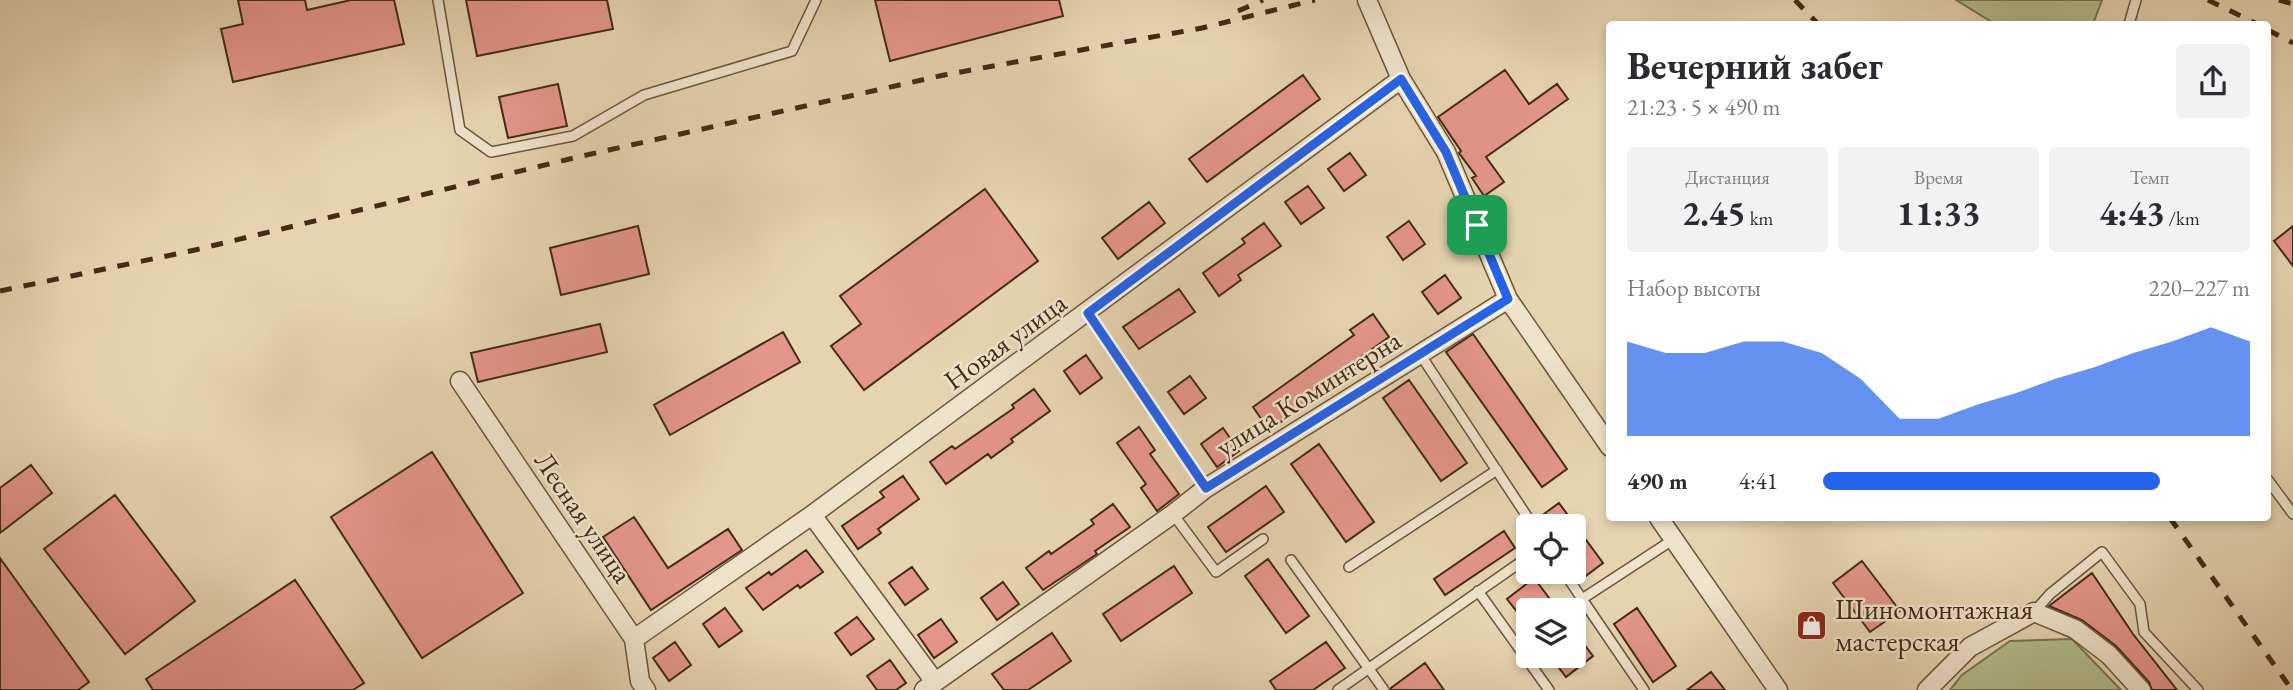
<!DOCTYPE html>
<html lang="ru">
<head>
<meta charset="utf-8">
<style>
	:root { --surface:#fff; --page:#f2f2f3; --text:#2b2b33; --muted:#7c7c81; --accent:#2563eb }
	body { margin:0; font-family:"EB Garamond",serif; background:var(--page); color:var(--text); height:100vh; display:flex; flex-direction:column; font-size:26px; white-space:nowrap }
	* { box-sizing:border-box; margin:0 }
	p { font-size:23px; color:var(--muted) }
	.icon { flex:none; width:38px; height:38px; fill:none; stroke:currentColor; stroke-width:2; stroke-linecap:round; stroke-linejoin:round }
	.map { position:relative; flex:1; overflow:hidden }
	.sheet { position:absolute; left:1606px; top:21px; width:665px; height:500px; display:flex; flex-direction:column; background:var(--surface); border-radius:7px; box-shadow:0 4px 10px #0003 }
	.sheet>* { flex:none }
	.tools { position:absolute; left:1516px; top:514px; display:grid; gap:14px }
	.tools a { display:grid; place-items:center; width:70px; height:70px; border-radius:7px; background:var(--surface); box-shadow:0 4px 10px #0003; font-size:35px }
	.pin { position:absolute; display:grid; place-items:center; width:60px; height:60px; color:#fff; margin:-30px; border-radius:14px; box-shadow:0 4px 10px #0006 }
	.round { display:grid; place-items:center; flex:none; width:74px; height:74px; border-radius:7px; background:var(--page) }
	.summary { display:flex; align-items:center; justify-content:space-between; height:119px; padding:0 21px }
	h1 { font-size:38px; font-weight:700; line-height:52px }
	.figures { display:grid; grid-template-columns:repeat(3,1fr); gap:10px; height:119px; padding:7px 21px }
	.figures div { display:grid; align-content:center; border-radius:7px; background:var(--page); text-align:center }
	.figures b { font-size:35px; font-weight:700 }
	.figures small { font-size:19px; font-weight:400 }
	.figures p { font-size:19px }
	.chart { height:196px; padding:14px 21px }
	.chart p { display:flex; justify-content:space-between }
	.chart svg { width:100%; height:126px; margin-top:7px; fill:var(--accent); opacity:.7 }
	ul { padding:0 21px; list-style:none; font-size:23px }
	li { display:grid; grid-template-columns:112px 84px 1fr; align-items:center; height:52px }
	li i { height:18px; border-radius:9px; background:var(--accent) }
	.map>svg:first-child { display:block }
</style>
</head>
<body>
<div class="map">
<svg width="2293" height="690" viewBox="0 0 2293 690">
	<rect width="100%" height="100%" fill="#e6d4b0"/>
	<filter id="stains"><feTurbulence type="fractalNoise" baseFrequency=".00286" numOctaves="4"/><feColorMatrix values="0 0 0 0 .2 0 0 0 0 .09 0 0 0 0 .02 0 0 0 .5 -.17"/></filter>
	<radialGradient id="worn" r=".72"><stop offset=".6" stop-color="#630" stop-opacity="0"/><stop offset="1" stop-color="#630" stop-opacity=".3"/></radialGradient>
	<!-- green -->
	<path fill="#b3bd8c" stroke="#7c7452" stroke-width="2" d="M1956,0H2102L2093,24H1995Z
		M2072,639L2121,690H1950L1962,675L2010,641Z"/>
	<!-- building -->
	<path fill="#e4958b" stroke="#442b18" stroke-width="2" d="M238,0H305L307,10L351,0H394L404,44L233,82L221,29L243,24Z
		M466,0H607L613,29L477,56Z
		M875,0H1059L1063,16L890,61Z
		M1505,70L1529,104L1557,84L1568,99L1486,157L1504,182L1484,196L1472,178L1476,176L1459,153L1461,151L1438,117Z
		M1303,75L1320,99L1207,182L1189,159Z
		M558,84L567,126L508,138L499,97Z
		M1350,153L1366,175L1344,191L1328,169Z
		M1308,186L1324,208L1301,224L1285,202Z
		M985,189L1038,261L864,390L831,346L861,324L840,296Z
		M1149,202L1165,223L1118,259L1102,238Z
		M1409,221L1425,244L1403,260L1387,237Z
		M1264,223L1281,246L1238,275L1241,280L1219,296L1203,273L1245,243L1242,239Z
		M638,226L649,274L561,295L550,248Z
		M2293,226V266L2274,241Z
		M1445,275L1461,298L1438,314L1422,292Z
		M1179,289L1195,312L1139,349L1123,327Z
		M1373,314L1389,337L1354,362L1357,367L1329,389L1269,430L1253,407L1354,335L1350,330Z
		M600,324L607,352L478,382L471,353Z
		M783,332L800,362L670,435L654,405Z
		M1473,334L1567,469L1542,487L1446,352Z
		M1086,355L1102,378L1080,394L1064,371Z
		M1190,376L1206,398L1184,414L1168,392Z
		M1409,380L1467,463L1441,481L1383,398Z
		M1034,389L1050,411L1011,439L1013,442L991,458L988,454L946,484L930,462L952,446L955,449L1014,408L1012,405Z
		M1139,427L1155,450L1150,454L1179,494L1157,511L1141,488L1146,484L1117,443Z
		M1223,428L1239,451L1217,467L1201,444Z
		M1319,444L1374,522L1346,542L1291,464Z
		M432,452L523,593L422,658L331,517Z
		M31,465L52,493L0,533V488Z
		M903,476L919,499L878,529L881,533L858,549L842,526L884,497L880,492Z
		M1266,486L1284,512L1226,552L1208,527Z
		M115,495L195,601L125,654L44,549Z
		M1559,503L1603,563L1579,581L1573,573V527H1541L1537,519Z
		M1113,504L1130,527L1095,551L1097,554L1043,590L1026,568L1049,551L1051,554L1094,524L1091,520Z
		M634,517L668,568L728,529L742,550L651,610L603,537Z
		M1504,531L1515,548L1445,595L1434,579Z
		M806,550L823,572L800,588L798,585L763,610L746,588L769,572L771,575Z
		M0,558L89,682L78,690H0Z
		M1268,559L1309,616L1286,633L1245,576Z
		M1862,561L1900,611L1870,632L1833,583Z
		M1174,566L1192,593L1121,641L1103,614Z
		M912,567L928,589L905,605L889,583Z
		M2092,573L2133,634L2177,690H2152L2149,682L2116,646L2082,620L2049,606Z
		M1534,578L1559,611H1528V626L1507,599Z
		M295,580L364,683L353,690H153L146,679Z
		M1003,582L1019,604L997,620L981,598Z
		M725,608L742,631L719,647L703,624Z
		M1637,608L1676,666L1653,682L1614,624Z
		M857,617L874,639L851,655L835,633Z
		M941,619L957,642L934,658L918,635Z
		M1573,630L1593,656L1566,677L1550,656H1573Z
		M1052,633L1071,661L1028,690H1004L992,674Z
		M675,642L691,665L669,681L653,658Z
		M1326,642L1345,668L1313,690H1276L1270,681Z
		M890,660L906,683L896,690H877L867,676Z
		M1425,663L1444,690H1391V688Z
		M1711,672L1725,690H1687Z"/>
	<g fill="none" stroke-linecap="round" stroke-linejoin="round">
		<defs>
			<path id="lane" d="M438,0L460,130L491,152L573,136L644,95L792,51L816,0
				M2129,24L2136,0
				M1088,313L1206,488
				M1420,354L1534,527
				M2268,480L2293,514
				M1173,514L1216,572L1263,539
				M1291,560L1384,690
				M1349,567L1497,470
				M1564,572L1582,599
				M1478,591L1549,690
				M2034,612L2050,594L2102,552L2140,604L2144,632L2198,690
				M1338,690L1528,557
				M1644,690L1582,599L1674,539"/>
			<path id="street" d="M1367,0L1401,79L1446,152L1508,299L1610,447
				M460,381L634,639L640,681L646,690
				M812,515L935,682
				M1659,518L1778,690
				M634,639L812,515L1401,79
				M924,690L1173,514L1206,488L1508,299
				M1927,690L1970,647L2034,612L2075,629L2109,655L2141,690"/>
		</defs>
		<!-- lane casing -->
		<use href="#lane" stroke="#6c553e" stroke-width="12"/>
		<!-- street casing -->
		<use href="#street" stroke="#6c553e" stroke-width="21"/>
		<!-- lane -->
		<use href="#lane" stroke="#efe3cc" stroke-width="9"/>
		<!-- street -->
		<use href="#street" stroke="#efe3cc" stroke-width="18"/>
		<!-- rail -->
		<path stroke="#442b18" stroke-width="5" stroke-dasharray="12 12" stroke-linecap="butt" d="M1795,0L1818,24
			M2208,0L2257,24
			M2279,0L2293,4
			M1238,11L1263,0
			M2268,30L2293,43
			M0,291L195,250L582,156L944,75L1202,28L1315,0
			M2170,518L2292,690"/>
	</g>
	<g fill="none" stroke-linecap="round" stroke-linejoin="round">
		<defs>
			<path id="route" d="M1401,79L1446,152L1508,299L1206,488L1088,313Z"/>
		</defs>
		<!-- route casing -->
		<use href="#route" stroke="#fff" stroke-width="14"/>
		<!-- route -->
		<use href="#route" stroke="#2563eb" stroke-width="9"/>
	</g>
	<!-- icons -->
	<defs>
		<symbol id="shop-square" viewBox="-11 -11 22 22"><rect x="-9" y="-9" width="18" height="18" rx="4" fill="#8f2418" stroke="#efe3cc"/><path d="M-5-2.5h2.3a2.7 3.5 0 0 1 5.4 0H5L5.5 6h-11ZM-1.5-2.5h3a1.5 2.3 0 0 0-3 0Z" fill="#fff"/></symbol>
	</defs>
	<g fill-rule="evenodd">
		<use href="#shop-square" x="1794" y="608" width="35" height="35"/>
	</g>
	<g text-anchor="middle" dominant-baseline="central" stroke-width="5" stroke-linejoin="round" paint-order="stroke">
		<!-- street labels -->
		<g font-size="28" fill="#442b18" stroke="#efe3cc">
			<text transform="translate(1005 341) rotate(-36)">Новая улица</text>
			<text transform="translate(1308 393) rotate(-32)">улица Коминтерна</text>
			<text transform="translate(584 517) rotate(56)">Лесная улица</text>
		</g>
		<!-- poi labels -->
		<g font-size="28" fill="#442b18" stroke="#efe3cc" text-anchor="start">
			<text x="1835" y="609">Шиномонтажная<tspan x="1835" dy="32">мастерская</tspan></text>
		</g>
	</g>
	<rect width="100%" height="100%" filter="url(#stains)"/>
	<rect width="100%" height="100%" fill="url(#worn)"/>
</svg>
<div class="tools">
<a><svg class="icon" aria-label="locate" viewBox="0 0 24 24"><circle cx="12" cy="12" r="6"/><path d="M12 2v4M12 18v4M2 12h4M18 12h4"/></svg></a>
<a><svg class="icon" aria-label="layers" viewBox="0 0 24 24"><path d="M12 4l9 5-9 5-9-5zM3 14l9 5 9-5"/></svg></a>
</div>
<div class="pin" style="left:1477px;top:225px;background:#1e9e55"><svg class="icon" aria-label="arrive" viewBox="0 0 24 24"><path d="M6 21V4h12l-3 4 3 4H6"/></svg></div>
<section class="sheet">
<div class="summary"><div><h1>Вечерний забег</h1><p>21:23 · 5 × 490 m</p></div><a class="round"><svg class="icon" aria-label="share" viewBox="0 0 24 24"><path d="M12 15V3M7 8l5-5 5 5M5 13v7h14v-7"/></svg></a></div>
<div class="figures">
<div><p>Дистанция</p><b>2.45<small> km</small></b></div>
<div><p>Время</p><b>11:33</b></div>
<div><p>Темп</p><b>4:43<small> /km</small></b></div>
</div>
<div class="chart"><p><span>Набор высоты</span>220–227 m</p>
<svg viewBox="0 0 160 44" preserveAspectRatio="none"><path d="M0 44V11L10 15L20 15L30 11L40 11L50 15L60 24L70 38L80 38L90 33L100 29L110 24L120 20L130 15L140 11L150 6L160 11V44z"/></svg>
</div>
<ul>
<li><b>490 m</b>4:41<i style="width:79%"></i></li>
</ul>
</section>
</div>
</body>
</html>
